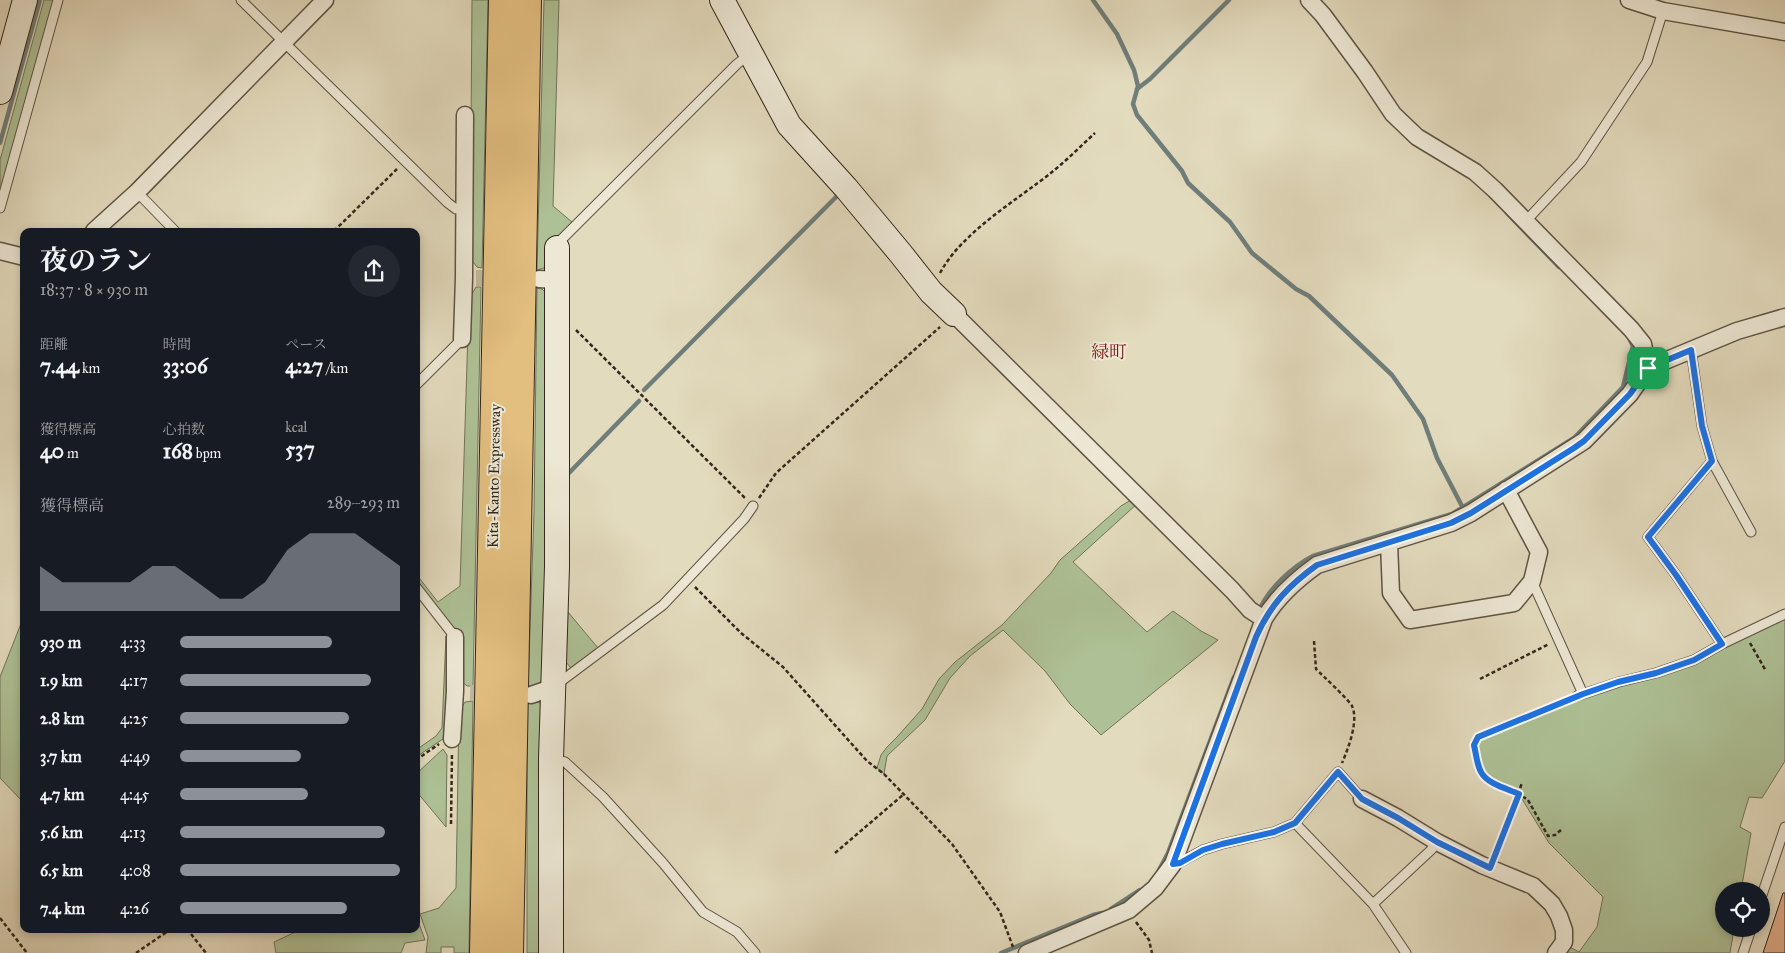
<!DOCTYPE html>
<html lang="ja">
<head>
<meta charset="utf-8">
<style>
	:root { --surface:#171b24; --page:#242831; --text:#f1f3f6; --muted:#9ea1a6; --accent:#8c9099 }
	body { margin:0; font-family:"IM FELL Great Primer","Noto Serif JP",serif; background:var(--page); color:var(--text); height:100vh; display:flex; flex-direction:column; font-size:19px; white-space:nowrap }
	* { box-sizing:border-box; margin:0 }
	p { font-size:16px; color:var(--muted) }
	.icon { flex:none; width:28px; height:28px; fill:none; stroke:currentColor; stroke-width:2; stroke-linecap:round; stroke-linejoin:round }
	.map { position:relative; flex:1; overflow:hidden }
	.side { position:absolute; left:20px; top:228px; width:400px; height:705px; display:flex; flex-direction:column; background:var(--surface); border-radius:10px; box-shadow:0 2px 8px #0003 }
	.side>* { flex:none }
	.controls { position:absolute; left:1715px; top:882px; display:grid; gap:10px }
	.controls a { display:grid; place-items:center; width:55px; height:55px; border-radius:50%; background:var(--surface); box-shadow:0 2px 8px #0003; font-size:25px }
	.pin { position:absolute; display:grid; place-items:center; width:42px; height:42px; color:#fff; margin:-21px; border-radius:10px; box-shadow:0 2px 8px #0006 }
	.round { display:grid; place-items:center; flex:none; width:52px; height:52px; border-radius:26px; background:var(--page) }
	.overview { display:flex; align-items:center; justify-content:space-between; height:85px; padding:0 20px }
	h1 { font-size:28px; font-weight:700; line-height:38px }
	.metrics { display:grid; grid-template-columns:repeat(3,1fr); gap:8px; height:85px; padding:5px 20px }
	.metrics div { display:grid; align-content:center }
	.metrics b { font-size:21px; font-weight:700 }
	.metrics small { font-size:14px; font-weight:400 }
	.metrics p { font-size:14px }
	.chart { height:140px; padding:10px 20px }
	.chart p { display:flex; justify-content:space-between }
	.chart svg { width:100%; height:90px; margin-top:5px; fill:var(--accent); opacity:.7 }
	ul { padding:0 20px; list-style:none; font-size:16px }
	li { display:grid; grid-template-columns:80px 60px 1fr; align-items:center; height:38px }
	li i { height:12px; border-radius:6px; background:var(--accent) }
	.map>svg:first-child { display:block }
</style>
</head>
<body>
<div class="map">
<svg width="1785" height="953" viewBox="0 0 1785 953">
	<rect width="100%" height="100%" fill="#e3dbbe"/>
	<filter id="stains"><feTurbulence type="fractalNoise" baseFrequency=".004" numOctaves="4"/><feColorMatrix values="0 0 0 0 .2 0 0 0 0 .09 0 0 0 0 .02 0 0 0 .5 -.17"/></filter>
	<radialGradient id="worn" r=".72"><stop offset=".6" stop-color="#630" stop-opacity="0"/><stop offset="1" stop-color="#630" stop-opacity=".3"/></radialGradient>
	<!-- green -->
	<path fill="#aec196" stroke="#707459" d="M44,0H54L0,195V160Z
		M472,0H488L482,268L477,267L470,258Z
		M544,0H559L553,206L572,222L552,243L551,254L544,268L537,270Z
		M476,287H481L473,686H467L460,680L457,633L416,583V574L438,602L460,586L469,299Z
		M537,288L542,289L545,292L547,496L543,680L534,689L528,688L534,512Z
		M1134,498L1138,503L1073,562L1147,632L1173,611L1201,631L1218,640L1101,735L1070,704L1045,671L1003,630L970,656L950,678L925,720L887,756L884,774L877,768L881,755L887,747L897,737L922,709L939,679L955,662L1002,625L1051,573L1060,560L1121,506Z
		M568,612L598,648L571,668L565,661Z
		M1785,614V761L1762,798L1749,797L1740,827L1751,833L1741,891H1724V929H1734L1730,953H1562L1568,946L1579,952L1597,927L1603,897L1549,843L1519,794L1496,784L1486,778L1481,773L1473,745L1478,737L1583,694L1656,673Z
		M24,616V803L0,778V677Z
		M446,636L450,640L447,730L443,739L416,757V750L436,736L442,728Z
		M527,700L541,703L543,708L541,953H527Z
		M473,701L469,953H454V947H441V953H426L428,937L420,914L439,908L456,888L459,711L465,702Z
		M443,749L447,755L446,827L416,791V774Z
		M417,918L425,940L405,943L401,953H276L274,942L302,929H416Z"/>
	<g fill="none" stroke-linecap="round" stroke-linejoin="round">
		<!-- stream -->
		<path stroke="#6f7e7a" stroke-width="4.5" d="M1093,0L1117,34L1134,70L1138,86L1133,104L1137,115L1182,171L1188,183L1230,222L1252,253L1296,289L1309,296L1392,375L1423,419L1437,458L1463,508
			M1137,89L1150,79L1229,0
			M0,143L40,0
			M1507,213L1559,267
			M644,390L837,196L836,191
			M568,474L639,401
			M1259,611C1268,589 1292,567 1313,556L1452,514L1574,438L1623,387L1633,346L1629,338
			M1159,870L1168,853L1234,677
			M1111,909L1140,890
			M1001,953L1093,915L1102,913"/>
	</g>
	<!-- building -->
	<path fill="#e0ac89" stroke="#33261c" d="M1783,893H1785V953H1763Z"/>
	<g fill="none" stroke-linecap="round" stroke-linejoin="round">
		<!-- street-tunnel -->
		<path stroke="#c0b79e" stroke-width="16" stroke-dasharray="16 8" stroke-linecap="butt" d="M476,278H505
			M470,693L497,694"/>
		<defs>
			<path id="lane" d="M241,0L448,203L456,209H464
				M137,192L175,231
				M0,208L58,0
				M1525,222L1581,162L1647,62L1663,11
				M557,248L558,243L737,64L750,54
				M1691,350L1702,426L1712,461L1751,532
				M416,385L462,339
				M1712,461L1648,537L1676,575L1722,644
				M1532,581L1583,694
				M416,587L455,637
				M556,685L663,605L744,519L753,506
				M1577,696L1619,682L1656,673L1694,660L1722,644L1785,614
				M551,759L565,762L603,797L663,863L703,912L737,932L755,953
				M1295,823L1338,772L1362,799
				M1173,864L1179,863L1203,850L1222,844L1274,832L1295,823L1373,904L1406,953
				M1761,898L1785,827
				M1373,904L1431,850L1437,842
				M1743,953L1751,929"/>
			<path id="street" d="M1629,0L1663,11L1785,32
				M94,231L137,192L325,0
				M0,251L24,257
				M539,279L556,280
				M954,314L1232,590L1250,610L1264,619
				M462,339L464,277L465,115
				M1648,368L1737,331L1785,317
				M1389,543L1391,593L1410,620L1514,603L1532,581L1539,552L1506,490
				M531,695L554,687
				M452,739L455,691V637
				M1362,799L1398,818L1437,842L1482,865L1533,886L1552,904L1559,916L1564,930V942L1556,953
				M1027,953L1129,910L1155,888L1173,864L1264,619C1277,597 1296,580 1317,565L1451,523L1471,513L1584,441L1630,394L1648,368L1643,344L1631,329L1495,190L1475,172L1417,137L1393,114L1365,72L1323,15L1309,0"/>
			<path id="secondary" d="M722,0L789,125L846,188L901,254L931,292L954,314
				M0,92L25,0
				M551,953V759L557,567V248"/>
			<path id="highway" d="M484,953L503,0
				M509,953L527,0"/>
		</defs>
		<!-- lane casing -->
		<use href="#lane" stroke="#5f5344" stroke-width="11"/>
		<!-- street casing -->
		<use href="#street" stroke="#5f5344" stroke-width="19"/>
		<!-- secondary casing -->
		<use href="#secondary" stroke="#33261c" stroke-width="26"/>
		<!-- highway casing -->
		<use href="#highway" stroke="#33261c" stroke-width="30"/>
		<!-- path -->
		<path stroke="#33261c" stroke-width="2.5" stroke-dasharray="4 2.5" stroke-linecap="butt" d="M334,231L397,169
			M940,273C962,232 1016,201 1052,172C1067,160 1081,146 1095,133
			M576,330L746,499
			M759,498L776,473L940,327
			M695,587L741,633L783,667L867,761L884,774L952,844L1000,912L1013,947
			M1314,641L1316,669C1322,675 1349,700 1352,706C1359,721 1348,749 1342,763
			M1750,643L1766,671
			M1480,679L1549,644
			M416,760L439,744
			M451,824L452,753
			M1561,830L1555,835L1548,836L1528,800L1519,794L1486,778L1481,773L1473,745L1478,737L1567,700
			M835,853L904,794
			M1495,855L1522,783
			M0,918L27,953
			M1136,922L1149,940L1152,953
			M187,929L206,953
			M136,953L171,929"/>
		<!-- lane -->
		<use href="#lane" stroke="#ede8d5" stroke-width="9"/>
		<!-- street -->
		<use href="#street" stroke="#ede8d5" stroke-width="16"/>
		<!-- secondary -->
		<use href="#secondary" stroke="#ede8d5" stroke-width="24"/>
		<!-- highway -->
		<use href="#highway" stroke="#e2be7f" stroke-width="28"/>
	</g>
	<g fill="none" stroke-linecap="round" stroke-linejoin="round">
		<defs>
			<path id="route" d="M1691,350L1702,426L1712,461L1648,537L1676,575L1722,644L1694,660L1656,673L1618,682L1583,694L1478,737L1474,745C1476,754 1477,765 1481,772C1487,784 1508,789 1519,794L1490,868L1437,842L1398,818L1362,799L1338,772L1295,823L1274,832L1222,844L1203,850L1180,863L1173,864L1256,637C1270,605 1289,585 1317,565L1451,523L1471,513L1574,448L1584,441L1630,394L1648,368Z"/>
		</defs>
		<!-- route casing -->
		<use href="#route" stroke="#fff" stroke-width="10"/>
		<!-- route -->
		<use href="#route" stroke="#1a73e8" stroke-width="6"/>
	</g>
	<g text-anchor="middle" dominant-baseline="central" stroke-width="4" stroke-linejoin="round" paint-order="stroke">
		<!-- street labels -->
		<g font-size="15" fill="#33261c" stroke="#ede8d5">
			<text transform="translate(494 476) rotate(-89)">Kita-Kanto Expressway</text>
		</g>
		<!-- quarter labels -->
		<g font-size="18" fill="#7a1f14" stroke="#ede8d5">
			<text x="1109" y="352">緑町</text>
		</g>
	</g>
	<rect width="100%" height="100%" filter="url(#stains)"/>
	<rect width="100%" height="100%" fill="url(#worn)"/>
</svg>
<div class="controls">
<a><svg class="icon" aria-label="locate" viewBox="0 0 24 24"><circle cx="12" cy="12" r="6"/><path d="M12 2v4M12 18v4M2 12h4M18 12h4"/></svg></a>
</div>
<div class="pin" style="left:1648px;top:368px;background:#1e9e55"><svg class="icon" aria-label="arrive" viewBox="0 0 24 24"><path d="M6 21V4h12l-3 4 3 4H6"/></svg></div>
<section class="side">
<div class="overview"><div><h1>夜のラン</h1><p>18:37 · 8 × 930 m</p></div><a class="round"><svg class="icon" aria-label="share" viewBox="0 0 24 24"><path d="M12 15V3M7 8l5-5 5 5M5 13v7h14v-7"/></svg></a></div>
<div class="metrics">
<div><p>距離</p><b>7.44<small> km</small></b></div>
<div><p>時間</p><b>33:06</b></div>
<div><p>ペース</p><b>4:27<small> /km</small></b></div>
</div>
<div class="metrics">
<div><p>獲得標高</p><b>40<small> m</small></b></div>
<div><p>心拍数</p><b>168<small> bpm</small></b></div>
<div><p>kcal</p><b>537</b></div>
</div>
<div class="chart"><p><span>獲得標高</span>289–293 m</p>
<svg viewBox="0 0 160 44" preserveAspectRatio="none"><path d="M0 44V22L10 30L20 30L30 30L40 30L50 22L60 22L70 30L80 38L90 38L100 30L110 14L120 6L130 6L140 6L150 14L160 22V44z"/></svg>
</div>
<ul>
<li><b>930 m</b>4:33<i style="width:69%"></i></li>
<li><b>1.9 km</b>4:17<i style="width:87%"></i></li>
<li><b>2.8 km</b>4:25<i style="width:77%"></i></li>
<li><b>3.7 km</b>4:49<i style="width:55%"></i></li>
<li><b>4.7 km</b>4:45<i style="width:58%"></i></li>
<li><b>5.6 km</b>4:13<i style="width:93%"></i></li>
<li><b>6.5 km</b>4:08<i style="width:100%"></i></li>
<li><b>7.4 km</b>4:26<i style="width:76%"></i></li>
</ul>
</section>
</div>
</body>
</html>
